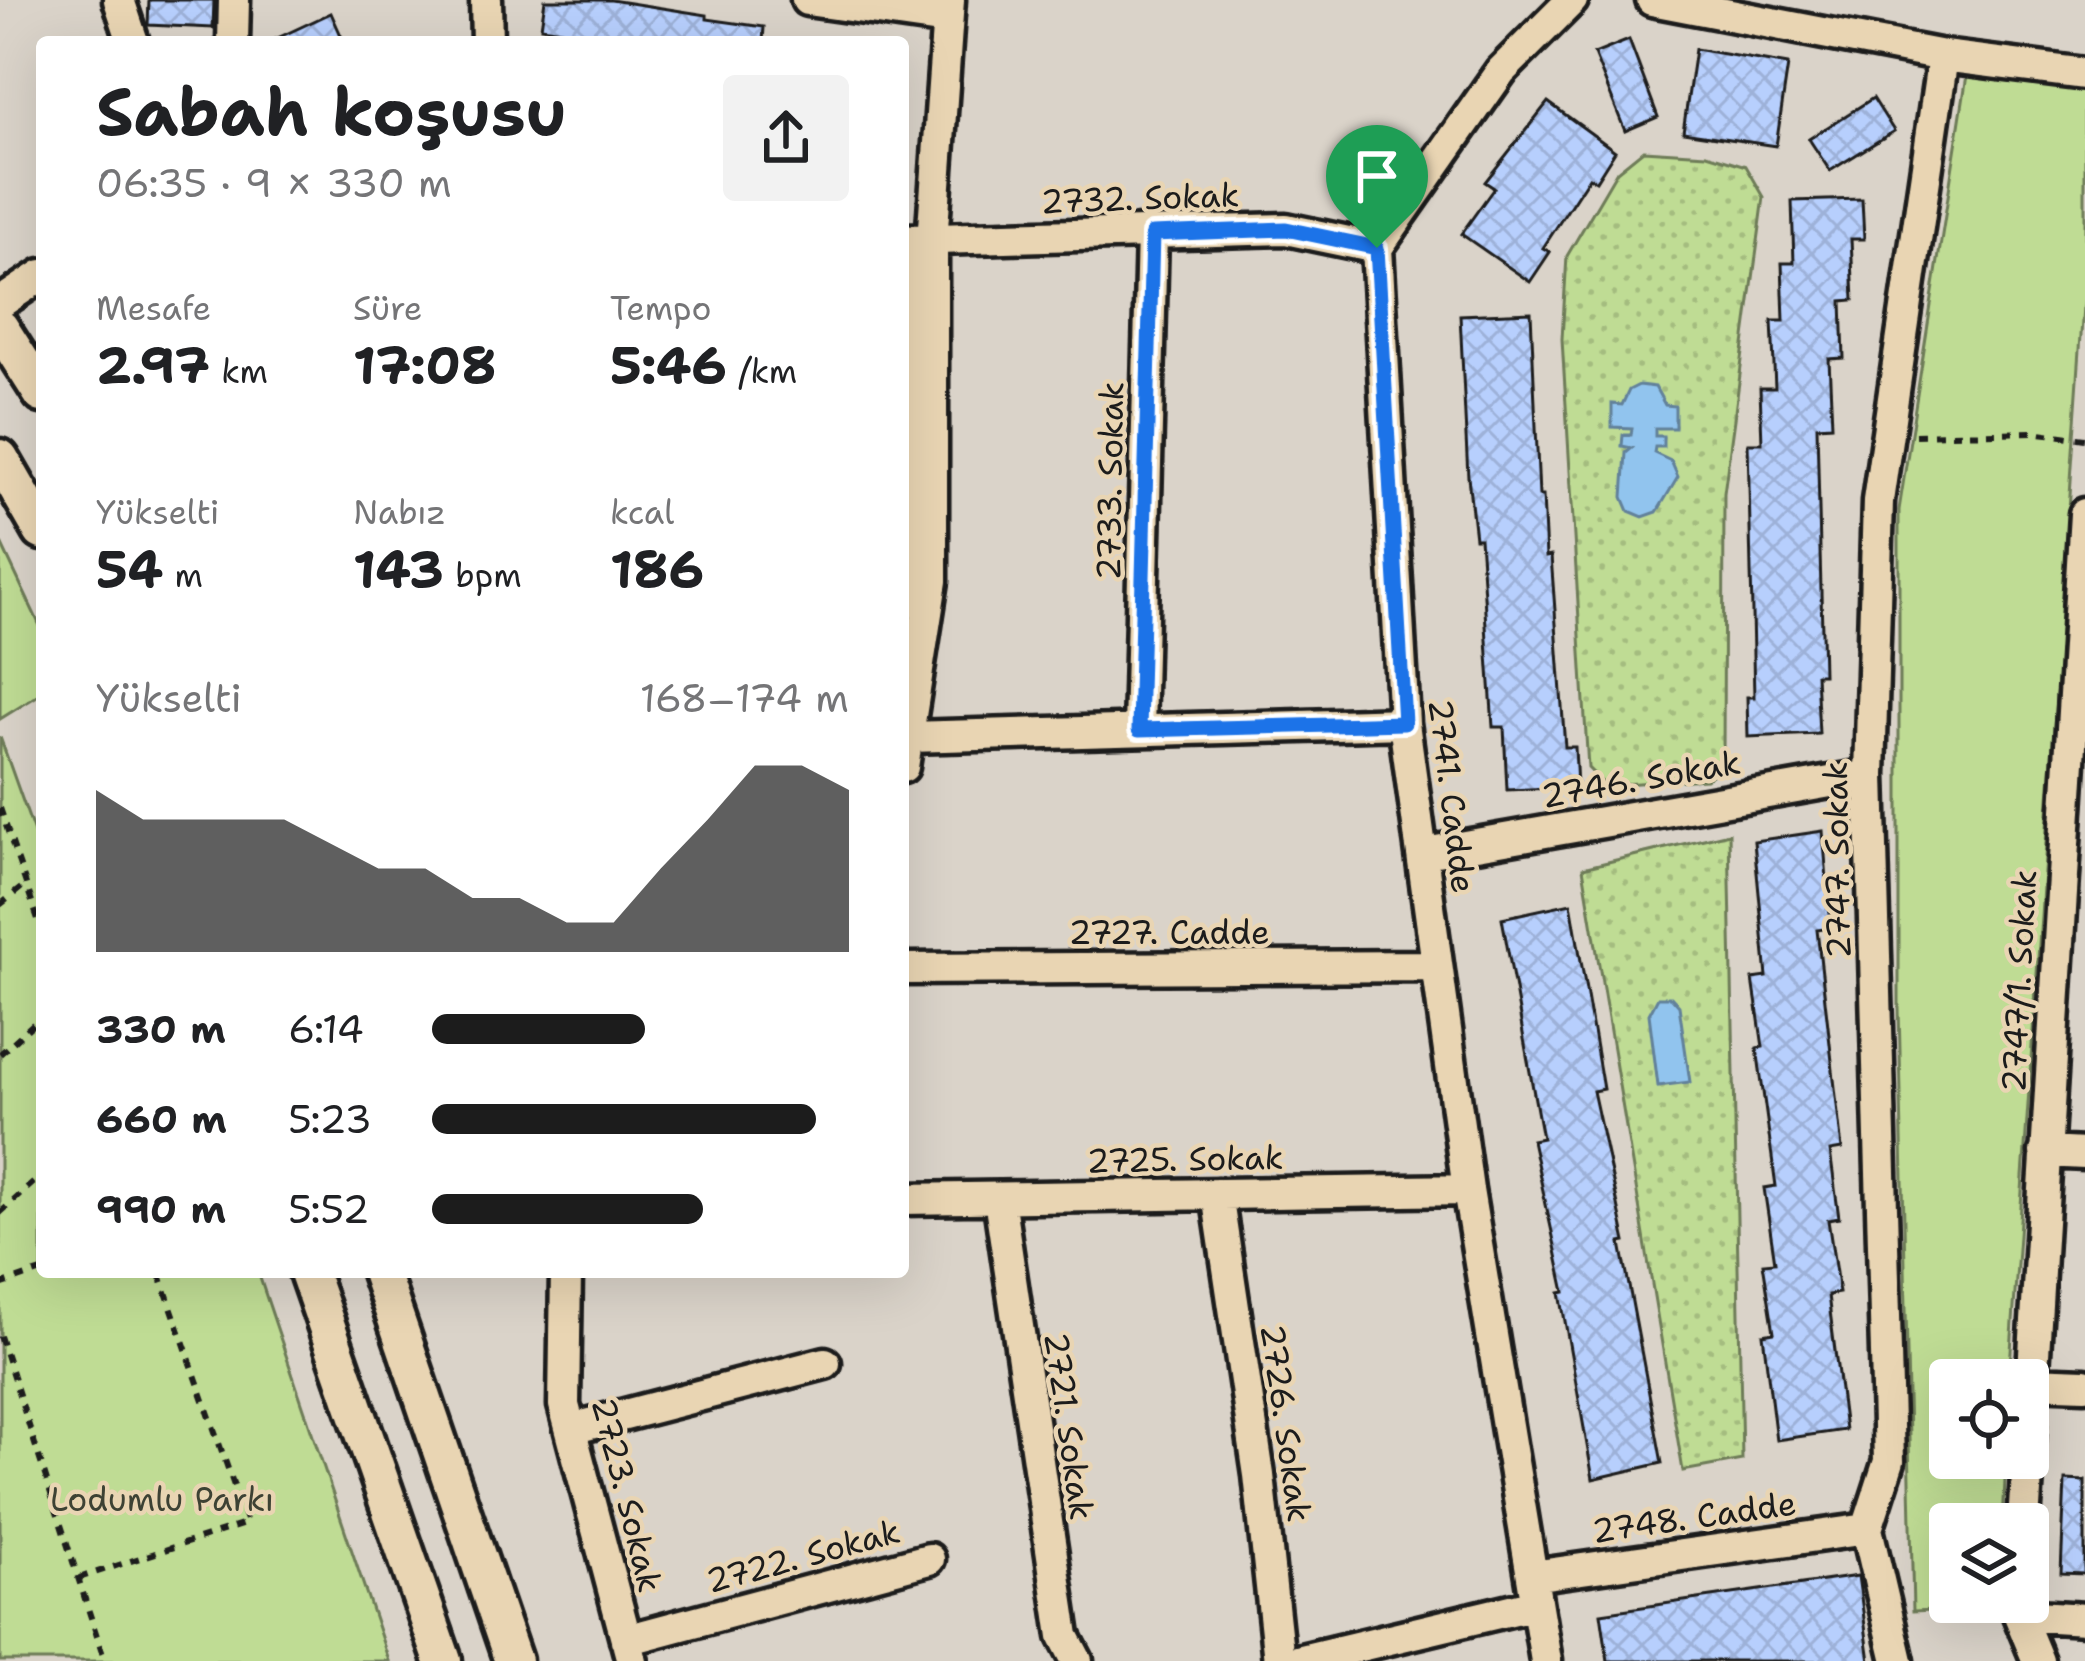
<!DOCTYPE html>
<html lang="tr">
<head>
<meta charset="utf-8">
<style>
	:root { --surface:#fff; --page:#f2f2f2; --text:#202124; --muted:#757577; --accent:#1c1c1c }
	body { margin:0; font-family:"Shantell Sans",sans-serif; background:var(--page); color:var(--text); height:100vh; display:flex; flex-direction:column; font-size:45px; white-space:nowrap }
	* { box-sizing:border-box; margin:0 }
	p { font-size:39px; color:var(--muted) }
	.icon { flex:none; width:66px; height:66px; fill:none; stroke:currentColor; stroke-width:2; stroke-linecap:round; stroke-linejoin:round }
	.map { position:relative; flex:1; overflow:hidden }
	.drawer { position:absolute; left:36px; top:36px; width:873px; height:1242px; display:flex; flex-direction:column; background:var(--surface); border-radius:12px; box-shadow:0 12px 48px #0002 }
	.drawer>* { flex:none }
	.controls { position:absolute; left:1929px; top:1359px; display:grid; gap:24px }
	.controls a { display:grid; place-items:center; width:120px; height:120px; border-radius:12px; background:var(--surface); box-shadow:0 12px 48px #0002; font-size:60px }
	.pin { position:absolute; display:grid; place-items:center; width:102px; height:102px; color:#fff; margin:-123px -51px; border-radius:50% 50% 50% 0; rotate:-45deg; box-shadow:0 0 12px #0007 }
	.pin .icon { rotate:45deg }
	.round { display:grid; place-items:center; flex:none; width:126px; height:126px; border-radius:12px; background:var(--page) }
	.headline { display:flex; align-items:center; justify-content:space-between; height:204px; padding:0 60px }
	h1 { font-size:66px; font-weight:700; line-height:90px }
	.metrics { display:grid; grid-template-columns:repeat(3,1fr); gap:18px; height:204px; padding:12px 60px }
	.metrics div { display:grid; align-content:center }
	.metrics b { font-size:51px; font-weight:700 }
	.metrics small { font-size:33px; font-weight:400 }
	.metrics p { font-size:33px }
	.chart { height:336px; padding:24px 60px }
	.chart p { display:flex; justify-content:space-between }
	.chart svg { width:100%; height:216px; margin-top:12px; fill:var(--accent); opacity:.7 }
	ul { padding:0 60px; list-style:none; font-size:39px }
	li { display:grid; grid-template-columns:192px 144px 1fr; align-items:center; height:90px }
	li i { height:30px; border-radius:15px; background:var(--accent) }
	.map>svg:first-child { display:block }
</style>
</head>
<body>
<div class="map">
<svg width="2085" height="1661" viewBox="0 0 2085 1661">
	<defs>
		<pattern id="grass-dots" width="8" height="8" patternUnits="userSpaceOnUse" patternTransform="scale(3)"><rect width="8" height="8" fill="#bfdc94"/><path d="M2 2h.1M6 6h.1" fill="none" stroke="#a4bc7f" stroke-width="1.8" stroke-linecap="round"/></pattern>
		<pattern id="building-cross-hatch" width="8" height="8" patternUnits="userSpaceOnUse" patternTransform="scale(3)"><rect width="8" height="8" fill="#b7cffd"/><path d="M0 0l8 8M0 8l8-8" fill="none" stroke="#9db1d8"/></pattern>
	</defs>
	<rect width="100%" height="100%" fill="#dad3c9"/>
	<filter id="ink" filterUnits="userSpaceOnUse"><feTurbulence type="fractalNoise" baseFrequency=".00833" numOctaves="2"/><feDisplacementMap in="SourceGraphic" scale="24" xChannelSelector="R" yChannelSelector="G"/><feConvolveMatrix kernelMatrix="1 2 1 2 8 2 1 2 1" color-interpolation-filters="sRGB"/></filter>
	<g filter="url(#ink)">
		<!-- grass -->
		<path fill="url(#grass-dots)" stroke="#6e7c58" stroke-width="3" d="M1643,150L1707,154L1746,166L1764,197L1724,493L1723,766L1706,779L1605,785L1588,768L1562,339L1567,256L1617,171Z
			M1729,833L1742,1460L1683,1471L1583,868Z"/>
		<!-- park -->
		<path fill="#bfdc94" stroke="#6e7c58" stroke-width="3" d="M1967,75L2085,89V277L2009,1380H1950V1458H2006L2003,1524H1950V1602H2000V1607L1913,1611L1899,1008V510Z
			M0,541L42,630V693L0,719Z
			M0,737L42,855V1272H258L389,1661H0Z"/>
		<!-- water -->
		<path fill="#91c4ee" stroke="#62819a" stroke-width="3" d="M1639,385L1655,387L1665,405L1675,406V428H1655V436H1663V447H1655L1654,453L1671,461L1678,477L1657,512L1643,517L1629,511L1623,497L1626,453L1632,448L1622,446L1623,435H1631L1632,428L1612,427V404L1622,405L1629,390Z
			M1658,997H1671L1679,1006L1690,1082L1658,1086L1649,1014Z"/>
		<!-- building -->
		<path fill="url(#building-cross-hatch)" stroke="#1c1c1c" stroke-width="3" d="M149,0H214L213,28L148,25Z
			M545,0H611L707,15V19L764,27L763,42H637L541,27Z
			M331,13L344,42H269Z
			M1629,40L1658,117L1625,131L1594,54Z
			M1695,49L1788,65L1776,146L1683,132Z
			M1873,98L1894,131L1830,171L1809,139Z
			M1548,102L1615,151L1596,181L1589,177L1543,248L1550,252L1530,282L1461,234L1494,188L1485,182Z
			M1862,199L1864,239H1851L1854,300L1842,301L1844,358L1829,359L1832,425L1817,426L1823,674H1816L1819,734L1748,737L1747,697H1754L1748,443H1762L1760,388H1775L1772,321H1784L1782,263H1794L1792,201Z
			M1531,312L1539,496H1543L1546,557L1551,556L1565,747H1575L1577,787L1507,790L1504,727H1493L1480,538H1475L1468,477L1460,315Z
			M1823,831L1831,928L1817,930L1842,1149L1830,1151L1839,1218L1828,1220L1839,1293L1828,1295L1845,1430L1776,1440L1763,1334L1774,1332L1763,1263L1775,1262L1764,1188L1776,1186L1757,1048L1763,1047L1753,979L1767,977L1754,841Z
			M1571,903L1603,1089L1593,1091L1626,1242L1621,1243L1662,1463L1593,1479L1560,1293L1565,1292L1532,1140L1542,1138L1502,918Z
			M2065,1480L2085,1481V1574L2061,1573Z
			M1858,1576L1870,1661H1608L1601,1613Z"/>
		<g fill="none" stroke-linecap="round" stroke-linejoin="round">
			<defs>
				<path id="minor" d="M119,0L133,42
					M486,0L487,42
					M807,0L947,20
					M1652,0L1943,56L2085,74
					M233,42L234,0
					M903,240L1286,229L1377,248
					M0,303L42,275
					M903,603L913,546L907,240
					M1139,730L1152,234
					M909,737L1404,723
					M903,767L932,581V242L949,0
					M1425,853L1870,775
					M903,969L1435,966
					M2045,1152L2085,1154
					M1217,1194L1259,1475L1279,1661
					M999,1198L1064,1636L1077,1661
					M903,1199L1468,1190
					M566,1272L564,1405L632,1661
					M2032,1382L2085,1384
					M571,1429L825,1363
					M2028,1453L2085,514
					M2024,1524L2028,1458
					M1532,1576L1867,1529
					M2019,1602V1615L2038,1661
					M2019,1615L2085,1619
					M626,1640L929,1559
					M1297,1661L1536,1604
					M1546,1661L1468,1190L1404,723L1377,248L1501,71L1572,0
					M1898,1661L1867,1529L1889,1461L1870,775L1878,501L1943,56"/>
				<path id="major" d="M0,328L42,394
					M0,458L42,531
					M308,1272L443,1661
					M380,1272L513,1661"/>
			</defs>
			<!-- minor casing -->
			<use href="#minor" stroke="#1c1c1c" stroke-width="39"/>
			<!-- major casing -->
			<use href="#major" stroke="#1c1c1c" stroke-width="45"/>
			<!-- path -->
			<path stroke="#1c1c1c" stroke-width="6" stroke-dasharray="9 9" stroke-linecap="butt" d="M1915,435L2032,432L2085,439
				M0,808L42,931
				M0,905L26,884
				M0,1054L42,1016
				M0,1213L42,1175
				M0,1285L42,1271
				M0,1336L105,1661
				M79,1578L247,1523L159,1272"/>
			<!-- minor -->
			<use href="#minor" stroke="#e9d5b3" stroke-width="30"/>
			<!-- major -->
			<use href="#major" stroke="#e9d5b3" stroke-width="36"/>
		</g>
	</g>
	<g fill="none" stroke-linecap="round" stroke-linejoin="round" filter="url(#ink)">
		<defs>
			<path id="route" d="M1286,229L1377,248L1404,723L1139,730L1152,234Z"/>
		</defs>
		<!-- route casing -->
		<use href="#route" stroke="#fff" stroke-width="24"/>
		<!-- route -->
		<use href="#route" stroke="#1a73e8" stroke-width="15"/>
	</g>
	<g text-anchor="middle" dominant-baseline="central" stroke-width="9" stroke-linejoin="round" paint-order="stroke">
		<!-- street labels -->
		<g font-size="33" fill="#1c1c1c" stroke="#e9d5b3">
			<text transform="translate(1140 198) rotate(-2)">2732. Sokak</text>
			<text transform="translate(1110 481) rotate(-89)">2733. Sokak</text>
			<text transform="translate(1641 779) rotate(-10)">2746. Sokak</text>
			<text transform="translate(1452 796) rotate(83)">2741. Cadde</text>
			<text transform="translate(1837 860) rotate(-91)">2747. Sokak</text>
			<text x="1169" y="932">2727. Cadde</text>
			<text transform="translate(2019 981) rotate(-87)">2747/1. Sokak</text>
			<text transform="translate(1185 1159) rotate(-1)">2725. Sokak</text>
			<text transform="translate(1286 1423) rotate(82)">2726. Sokak</text>
			<text transform="translate(1069 1426) rotate(82)">2721. Sokak</text>
			<text transform="translate(627 1495) rotate(76)">2723. Sokak</text>
			<text transform="translate(1694 1517) rotate(-8)">2748. Cadde</text>
			<text transform="translate(803 1556) rotate(-15)">2722. Sokak</text>
		</g>
		<!-- park labels -->
		<g font-size="33" fill="#3d4234" stroke="#e9d5b3">
			<text x="162" y="1499">Lodumlu Parkı</text>
		</g>
	</g>
</svg>
<div class="controls">
<a><svg class="icon" aria-label="locate" viewBox="0 0 24 24"><circle cx="12" cy="12" r="6"/><path d="M12 2v4M12 18v4M2 12h4M18 12h4"/></svg></a>
<a><svg class="icon" aria-label="layers" viewBox="0 0 24 24"><path d="M12 4l9 5-9 5-9-5zM3 14l9 5 9-5"/></svg></a>
</div>
<div class="pin" style="left:1377px;top:248px;background:#1e9e55"><svg class="icon" aria-label="arrive" viewBox="0 0 24 24"><path d="M6 21V4h12l-3 4 3 4H6"/></svg></div>
<section class="drawer">
<div class="headline"><div><h1>Sabah koşusu</h1><p>06:35 · 9 × 330 m</p></div><a class="round"><svg class="icon" aria-label="share" viewBox="0 0 24 24"><path d="M12 15V3M7 8l5-5 5 5M5 13v7h14v-7"/></svg></a></div>
<div class="metrics">
<div><p>Mesafe</p><b>2.97<small> km</small></b></div>
<div><p>Süre</p><b>17:08</b></div>
<div><p>Tempo</p><b>5:46<small> /km</small></b></div>
</div>
<div class="metrics">
<div><p>Yükselti</p><b>54<small> m</small></b></div>
<div><p>Nabız</p><b>143<small> bpm</small></b></div>
<div><p>kcal</p><b>186</b></div>
</div>
<div class="chart"><p><span>Yükselti</span>168–174 m</p>
<svg viewBox="0 0 160 44" preserveAspectRatio="none"><path d="M0 44V11L10 17L20 17L30 17L40 17L50 22L60 27L70 27L80 33L90 33L100 38L110 38L120 27L130 17L140 6L150 6L160 11V44z"/></svg>
</div>
<ul>
<li><b>330 m</b>6:14<i style="width:51%"></i></li>
<li><b>660 m</b>5:23<i style="width:92%"></i></li>
<li><b>990 m</b>5:52<i style="width:65%"></i></li>
</ul>
</section>
</div>
</body>
</html>
